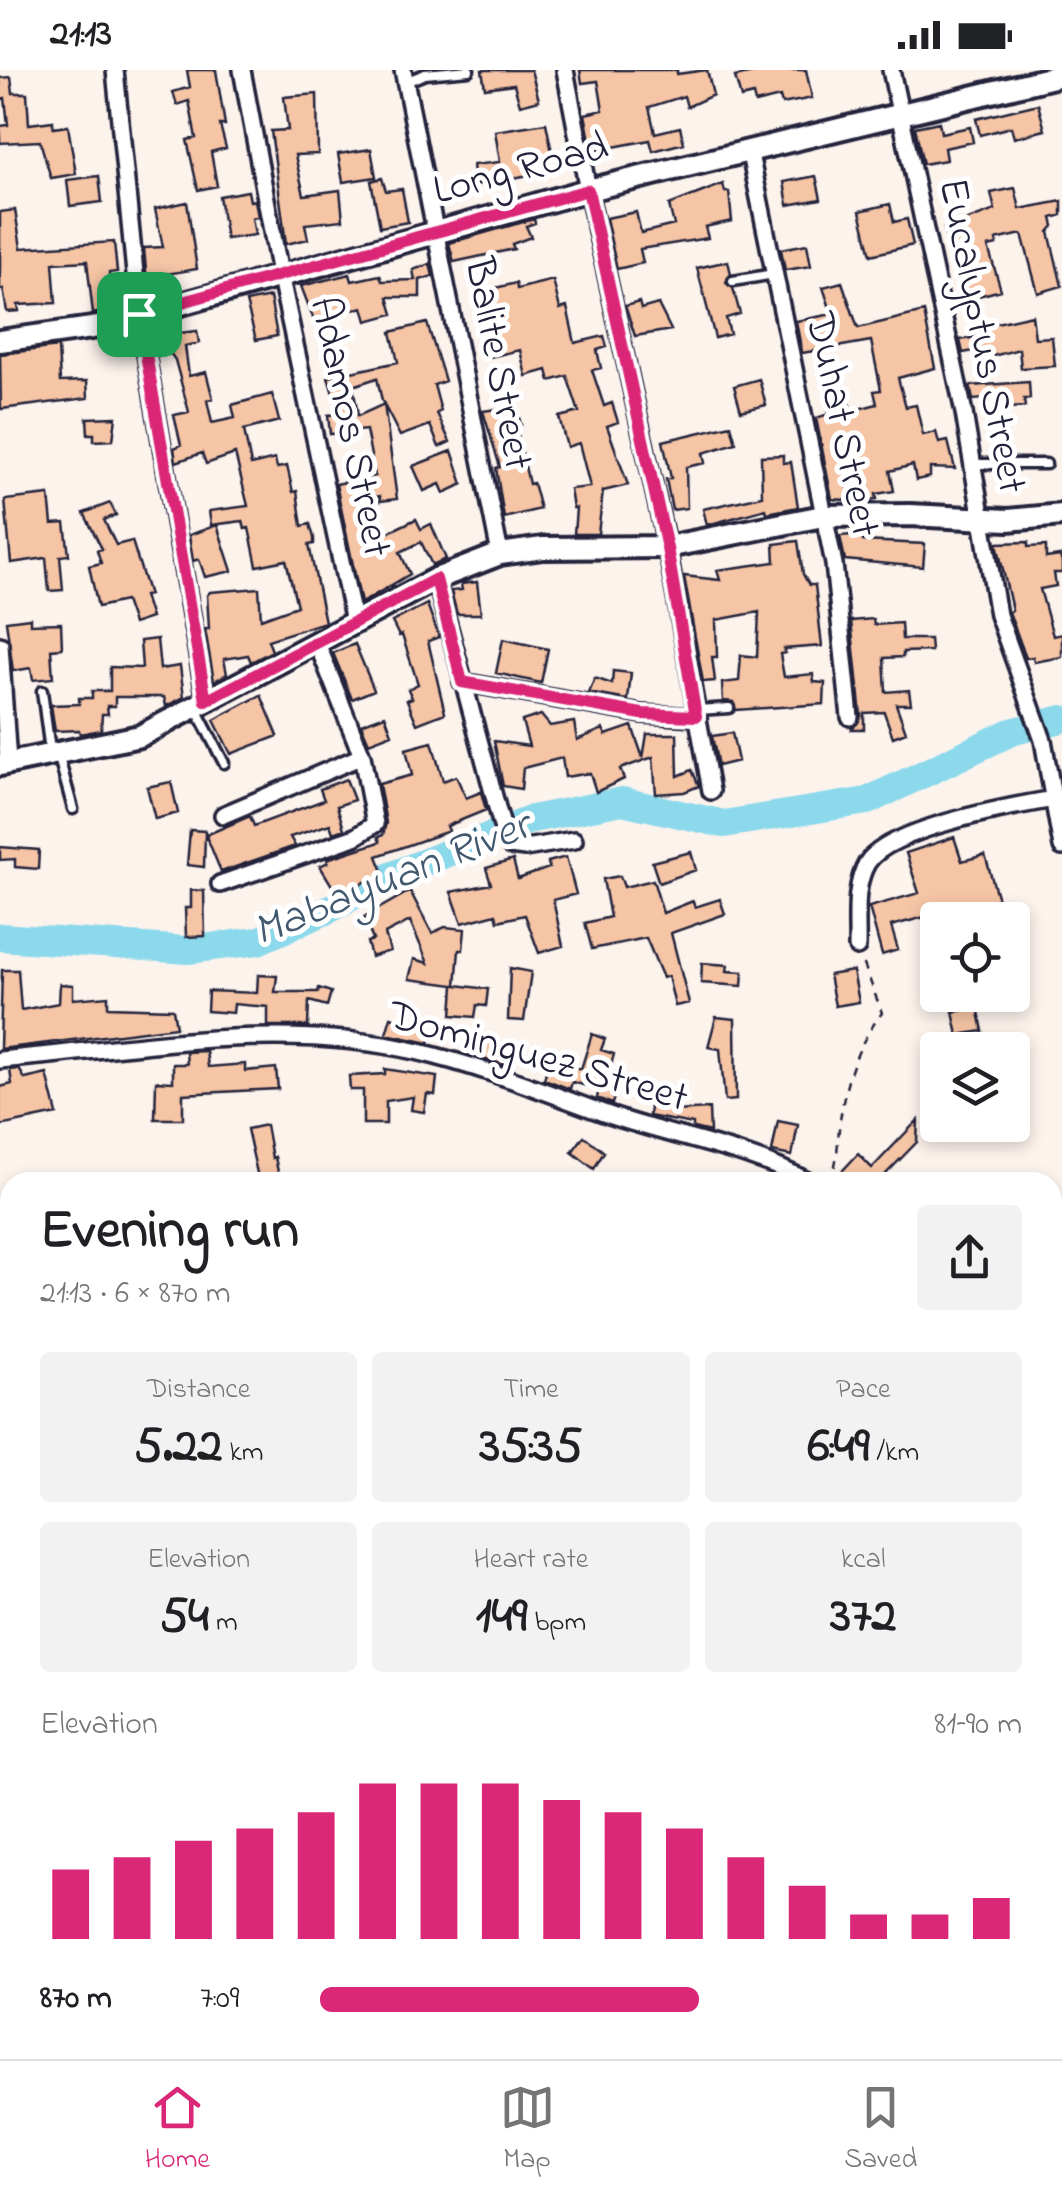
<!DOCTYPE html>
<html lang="en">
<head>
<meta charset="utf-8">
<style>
	:root { --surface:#fff; --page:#f2f2f2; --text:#202124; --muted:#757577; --line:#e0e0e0; --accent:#db2777 }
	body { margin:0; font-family:"Indie Flower",sans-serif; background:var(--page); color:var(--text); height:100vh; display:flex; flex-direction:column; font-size:38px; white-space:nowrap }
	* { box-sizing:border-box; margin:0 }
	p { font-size:32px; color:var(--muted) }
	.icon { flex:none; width:55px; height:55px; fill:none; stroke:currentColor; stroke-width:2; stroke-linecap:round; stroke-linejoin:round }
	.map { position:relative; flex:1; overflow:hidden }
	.details { position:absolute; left:0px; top:1102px; width:1062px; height:888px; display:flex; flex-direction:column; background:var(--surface); border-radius:30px 30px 0 0; box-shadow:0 5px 15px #0003 }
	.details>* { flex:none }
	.fabs { position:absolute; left:920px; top:832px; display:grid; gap:20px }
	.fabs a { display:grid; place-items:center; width:110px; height:110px; border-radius:10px; background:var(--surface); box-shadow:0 5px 15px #0003; font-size:50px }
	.pin { position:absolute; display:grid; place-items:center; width:85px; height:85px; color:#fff; margin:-42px; border-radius:20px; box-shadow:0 5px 15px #0006 }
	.round { display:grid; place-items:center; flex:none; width:105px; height:105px; border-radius:10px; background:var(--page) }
	.head { display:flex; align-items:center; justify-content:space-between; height:170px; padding:0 40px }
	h1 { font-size:55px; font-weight:700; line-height:75px }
	.figures { display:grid; grid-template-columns:repeat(3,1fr); gap:15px; height:170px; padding:10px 40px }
	.figures div { display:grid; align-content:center; border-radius:10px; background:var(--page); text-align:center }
	.figures b { font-size:50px; font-weight:700 }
	.figures small { font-size:28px; font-weight:400 }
	.figures p { font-size:28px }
	.chart { height:280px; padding:20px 40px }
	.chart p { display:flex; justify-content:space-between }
	.chart svg { width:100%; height:180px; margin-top:10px; stroke:var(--accent); stroke-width:6 }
	ul { padding:0 40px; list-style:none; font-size:32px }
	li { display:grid; grid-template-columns:160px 120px 1fr; align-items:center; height:75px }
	li i { height:25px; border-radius:12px; background:var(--accent) }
	.status { display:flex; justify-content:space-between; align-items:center; height:70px; padding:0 50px; background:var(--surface); direction:ltr }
	.status svg { height:28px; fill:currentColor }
	.tabs { display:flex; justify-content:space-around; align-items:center; height:140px; border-top:2px solid var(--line); background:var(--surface); font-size:28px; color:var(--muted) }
	.tabs a { display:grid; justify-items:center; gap:5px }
	.tabs .on { color:var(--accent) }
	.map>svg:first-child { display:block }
</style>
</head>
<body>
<div class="status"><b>21:13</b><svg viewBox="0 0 49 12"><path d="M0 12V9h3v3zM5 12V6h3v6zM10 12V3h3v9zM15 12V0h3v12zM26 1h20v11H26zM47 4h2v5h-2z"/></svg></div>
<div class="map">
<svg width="1062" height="1989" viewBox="0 0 1062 1989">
	<rect width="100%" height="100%" fill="#fdf3ed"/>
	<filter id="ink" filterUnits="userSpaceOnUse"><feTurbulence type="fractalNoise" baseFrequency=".01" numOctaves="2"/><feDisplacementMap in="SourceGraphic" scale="20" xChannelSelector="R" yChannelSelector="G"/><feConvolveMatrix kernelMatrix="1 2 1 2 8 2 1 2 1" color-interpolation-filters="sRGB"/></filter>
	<g filter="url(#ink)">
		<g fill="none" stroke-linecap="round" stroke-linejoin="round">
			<!-- river -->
			<path stroke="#8cd9ec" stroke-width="28" d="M0,867L188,880L258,871L328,840L383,809L532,749L622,731L724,754L867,731L1011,662L1062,649"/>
		</g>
		<!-- building -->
		<path fill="#f6c5a6" stroke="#22223b" stroke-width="2.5" d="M187,0H216L225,55H220L226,78L211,82L217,116L198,120L187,70L196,68L189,31L177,35L173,22L190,17Z
			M482,0H531L539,30L520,35L514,14L485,18Z
			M580,0H677V4L707,0L713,25L687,37L684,26L649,37L655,63L680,57L684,73L653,81L650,70L592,81L585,44L603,40L598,11L582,13Z
			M766,0H806L812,28L782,34L780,27L755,33L753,25L741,28L735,7Z
			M11,7L13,23H27L29,54L53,51V58L68,56L76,104L51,108L40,71L0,73V56L8,55L5,28L0,29V8Z
			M317,24L318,84L295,85L304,125L340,120L343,150L305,154L308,169L286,174L271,61L288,60L284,27Z
			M1038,34L1045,60L1014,68L1011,57L980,65L976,49Z
			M939,52L941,63L970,57L973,72L944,78L946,90L923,94L915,57Z
			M546,53L553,87L527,93L529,105L475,115L473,95L500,92L495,61Z
			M371,79L376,107L343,112L338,84Z
			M99,106L102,132L70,136L67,110Z
			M816,106L821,129L788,135L784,112Z
			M382,108L386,121L402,119L408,152L380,157L371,111Z
			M723,114L725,122H729L732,151L705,157L708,168L640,179L643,193L617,199L606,148L636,142L641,163L674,155L669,135Z
			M1015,118L1020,139L1062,131V145L1052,148L1054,156L1049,162L1062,216L1038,223L1022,164L996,170L997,175L988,177L1001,220L967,229L958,184L951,186L944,159L995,140L991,123Z
			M248,121L250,131L255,130L258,147L252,148L255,165L226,169L219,126Z
			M187,132L197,199L166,204V211L147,212L144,178L163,177L155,139Z
			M890,134L894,152L907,149L913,175L871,185L860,141Z
			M15,140L21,178L114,172L117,202L109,203L113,239L93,244L87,191L53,193L56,233L18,235L19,241L7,242L3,219L0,220V142Z
			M534,149L535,153L526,156L531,167L512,174L514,179L454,192L449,173Z
			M807,174L811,196L785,200L781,179Z
			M728,191L731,204L726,213L733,218L740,244L726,248L730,264L715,268L697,198Z
			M430,194L433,206L420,210V227H388L393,244L367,251L363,237L314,250L301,216L350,204L352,211L380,205L382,211L415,210L413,200Z
			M553,210L560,239L567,237L575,273L604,266L607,277L597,280L601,298L592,300L604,336L612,333L618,352L607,356L628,415L603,421L598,464H574L576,438H573L570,419L590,417L579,373L567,377L559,347L579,342L567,306L550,311L547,300L526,306L520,280L485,288L478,257L491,254L483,221L516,213L517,219Z
			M842,212L858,258L924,242L935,298L898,308L906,337L916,335L923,365L936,362L939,373L948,371L955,399L930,398V407L916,410L913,395L890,401L894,421L876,424L877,429L860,431L832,429L816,348L829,344L825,325L847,321L851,341L877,334L874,321L881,320L871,271L802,283L796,251L832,244L823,217Z
			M270,227L277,266L256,270L246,232Z
			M639,232L641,239L658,234L671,260L635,266L625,236Z
			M1032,245L1035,268L1052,267L1055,296L1021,298L1019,279L982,289L979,280L963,283L960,270L976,267L974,258Z
			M427,253L445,311L434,315L441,341L437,343L450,372L439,377L430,355L400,366L382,331L377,308L353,316L358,346L384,334L397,429L380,431V426L357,430L368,472L416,449L421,459L431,454L446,489L432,495L421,472L400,482L410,504L361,533L336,414L375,406L366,360L330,364L328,345L339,344L328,307L398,292L391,262Z
			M197,261L199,273L185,276L189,306L206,302L213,329L207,330L212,353L235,348L232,335L272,324L279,351L244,360L251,395L275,389L277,398L287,396L293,422L297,421L302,456L310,454L314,468V474L309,475L325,552L268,570L272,581L251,592L248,585L224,589L227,604L214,611L205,559H209L207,525L210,522L259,518L261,549L297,536L286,490L257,496L249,458L245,459L243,451L211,455L209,441L248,436L235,384L206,394L202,383L176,392L174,378L181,375L174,345L189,342L175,290L171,284L158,286L154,266Z
			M58,277L60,312L87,311L88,328L1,339L0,284Z
			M759,309L766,335L741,341L734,316Z
			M1029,312L1030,329H1024L1025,337L1008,338L1007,327L973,330L970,316Z
			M516,336L521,355L516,356L529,414L533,413L540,439L504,448L496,398L500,397L483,341Z
			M116,347L113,370L94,371V364H88L87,348Z
			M731,355L736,373L703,383L705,393L686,397L687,438L672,440L666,409L671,408L663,371Z
			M452,381L463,414L444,423L440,414L424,421L413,396Z
			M783,385V393L791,392L798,437L767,443L766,439L707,455L703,439L762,426L761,386Z
			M49,425L52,454L65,453L69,485L60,486L63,520L49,521L46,488L11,493L5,430Z
			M110,433L116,445L104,450L116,475L132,471L149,525L144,526L151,548L133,554L125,531L98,537L89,496L101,493L97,480L102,479L84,443Z
			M217,455L232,501L205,507L199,489L193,491L189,465Z
			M863,464V471L925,474L923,497L845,490L840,466Z
			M798,471L803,504L809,515H815L822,576L784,579L785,583L780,584L784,607L813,604L814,612L825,613L824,634L736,640L733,632L723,631L722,613L739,611L741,585L757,587L759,542L716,550L717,587H712L715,611L703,612L684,506L720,510L717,500L775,492L774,474Z
			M1028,472V477L1046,476V488L1060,486L1062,493V503H1054L1056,516L1040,519L1053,566L1062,564V587L1034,592L1033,587L1026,588L1009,542L1012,540L997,473Z
			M477,512L481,544H457L451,521L462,520L461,514Z
			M427,534L439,567L428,571L445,643L417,654L407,630L412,628L408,619L418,614L402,565L399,566L392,552Z
			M30,548V554L61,553L62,578L51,579L53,608L33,610L31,598L13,601L6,551Z
			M873,549L874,555L901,553L902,569H930L931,581L903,582V587L884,588L886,622L909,620L911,634H896L906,662L893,667L884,642L864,643V659H852L861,646L851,551Z
			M157,569L160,599L180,596L184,627L166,636L164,627H115V636H107L108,644H102L101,660L80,664L79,660L55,661L51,635L79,634V628H92V621H110V597L142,598L140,571Z
			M503,569L548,579L541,613L496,603Z
			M355,574L374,620L352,629L333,583Z
			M613,601L631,603L628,630L589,623L595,608L612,614Z
			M261,625L278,666L231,684L214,650Z
			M385,645L392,664L369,673L361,654Z
			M541,645L550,656L574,652L577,670L603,659L606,665L632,656L643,688L647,664H677L678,706L692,700L699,716L684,722L656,724L653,687L620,699L624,709L596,722L590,703L565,707L562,688L523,698L521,719L503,716L494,671L529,676L522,651Z
			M732,663L738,691L718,696L712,666Z
			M432,672L443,711L456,706L466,728L481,722L486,740L447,756L449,761L377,786L384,804L337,824L320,796L328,792L327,789L380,772L378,767L383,765L386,753L379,714L412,705L406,679Z
			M346,709L354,730L337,736L344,759L333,763L330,754L290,767L295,776L221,802L206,765L250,746L254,756L324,730L320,719Z
			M171,712L178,743L155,749L147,717Z
			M190,760L205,761L204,797L187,795Z
			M954,767L962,791L985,785L1004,850H945L943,842L891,856L898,880L882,885L869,837L919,823L906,783Z
			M0,777L39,780L38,799L15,797V789L0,790Z
			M691,782L696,800L659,813L652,792Z
			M566,787L576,824L553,830L563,876L539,883L525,845L498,851L496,844L462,853L451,822L491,814L486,798L513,790L518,809L549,798L548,792Z
			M620,806L624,817L653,810L663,843L693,831L695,837L720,829L725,844L671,863L689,933L675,936L668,906L663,908L646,868L592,879L585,853L610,847L603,809Z
			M191,820L204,821L205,866L186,867L185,838H191Z
			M410,821L432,863L445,857L465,859L463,880H459L456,915L488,919L486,936L477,935L475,947L452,945L454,915L409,909L414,889L428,893L410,851L385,864L390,881L371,887L367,872L373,870L364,847Z
			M702,893L728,895L727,901L743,902L742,916L701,913Z
			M510,898L531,902L524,951L508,950Z
			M2,900H18L21,940L59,933L60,914L73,915V929L108,926V937L173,939L176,957L0,979Z
			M853,901L859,932L835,936L829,905Z
			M258,905L277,906L275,922H318L319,918L331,922L327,936L309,931L308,956H268V937L234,934L233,943L207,941L208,921L257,923Z
			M978,937L983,961L958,965L953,942Z
			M391,947L433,961L429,973L386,964Z
			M716,947L735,949L736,1030L725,1031L720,979L708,977Z
			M592,964L605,969L601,980L614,984L606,1013L617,1016L612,1034L597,1028L599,1019L572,1012L570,1019L544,1009L549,991L581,999Z
			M486,968L510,976L504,995L480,987Z
			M206,981L208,997L245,994V1001L276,998L278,1019L183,1024V1049H155L156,1011L173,1012V994H187L186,982Z
			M19,999L25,1009L47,1004L57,1044L0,1056V1017L12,1014L10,1000Z
			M385,999L437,1007L435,1025L427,1024L424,1042L411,1040L413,1027L386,1031V1054H363V1020H350L349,1006L385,1004Z
			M651,1028L676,1031L675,1041L709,1039L710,1062L693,1058V1054L649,1046Z
			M918,1050L917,1072L886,1104L893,1112H832L858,1084L872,1098Z
			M778,1051L798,1055L792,1086L772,1082Z
			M266,1055L272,1088L275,1087L280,1112H259L247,1059Z
			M584,1066L604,1082L594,1099L572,1082Z"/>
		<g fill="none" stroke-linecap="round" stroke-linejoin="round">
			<defs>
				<path id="lane" d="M405,12L425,4L469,0
					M733,211L774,204
					M972,394H1046
					M42,621L50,681
					M195,637L224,693
					M698,640L729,638
					M58,684L73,739"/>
				<path id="street" d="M115,0L139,244L206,631
					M242,0L280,204L354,552
					M403,0L500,484
					M565,0L588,120L667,477L711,721
					M891,0L964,343L998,545L1043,670L1062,777
					M749,79L834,494L850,647
					M436,509L506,771L510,776L525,778L574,770
					M0,575L8,693
					M462,612L642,644L696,647
					M223,745L362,686
					M220,814L355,767L375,754L362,686L317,573
					M857,877C858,851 853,817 867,793C889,758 1013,736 1054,729
					M0,990C135,978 280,950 415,981C481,996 545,1022 609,1045C675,1068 747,1078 809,1112"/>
				<path id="secondary" d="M0,271L99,257L588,120L1062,5
					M0,695L140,666L436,509L500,484L543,478L667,477L823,446L910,445L1008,450L1062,445"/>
			</defs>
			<!-- lane casing -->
			<use href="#lane" stroke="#22223b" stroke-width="15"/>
			<!-- street casing -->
			<use href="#street" stroke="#22223b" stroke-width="22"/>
			<!-- secondary casing -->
			<use href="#secondary" stroke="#22223b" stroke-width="28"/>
			<!-- path -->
			<path stroke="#22223b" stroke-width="2.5" stroke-dasharray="8 8" stroke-linecap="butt" d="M829,1112C838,1094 837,1079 839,1059C844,1015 855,977 882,943L863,892"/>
			<!-- lane -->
			<use href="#lane" stroke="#fff" stroke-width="8"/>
			<!-- street -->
			<use href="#street" stroke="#fff" stroke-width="15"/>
			<!-- secondary -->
			<use href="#secondary" stroke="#fff" stroke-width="20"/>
		</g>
	</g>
	<g fill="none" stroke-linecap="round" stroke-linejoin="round" filter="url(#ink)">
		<defs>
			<path id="route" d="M588,120L667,478L696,646L642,644L462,612L436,509L206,631L139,244Z"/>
		</defs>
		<!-- route casing -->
		<use href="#route" stroke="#fff" stroke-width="20"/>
		<!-- route -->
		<use href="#route" stroke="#db2777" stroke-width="12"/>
	</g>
	<g text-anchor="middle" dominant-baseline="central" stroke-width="10" stroke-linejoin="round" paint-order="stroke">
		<!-- street labels -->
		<g font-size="42" fill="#22223b" stroke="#fff">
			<text transform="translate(521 100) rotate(-15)">Long Road</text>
			<text transform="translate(981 266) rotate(79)">Eucalyptus Street</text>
			<text transform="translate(497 294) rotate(79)">Balite Street</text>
			<text transform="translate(841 355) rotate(78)">Duhat Street</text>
			<text transform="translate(349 357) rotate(78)">Adamos Street</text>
			<text transform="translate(538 988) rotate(16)">Dominguez Street</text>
		</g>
		<!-- water labels -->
		<g font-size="45" font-style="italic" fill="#425970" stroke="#fff">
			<text transform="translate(392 810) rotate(-22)">Mabayuan River</text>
		</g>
	</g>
</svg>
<div class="fabs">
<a><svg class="icon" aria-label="locate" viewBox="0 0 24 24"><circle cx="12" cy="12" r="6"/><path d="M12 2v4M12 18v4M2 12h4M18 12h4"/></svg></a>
<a><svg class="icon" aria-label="layers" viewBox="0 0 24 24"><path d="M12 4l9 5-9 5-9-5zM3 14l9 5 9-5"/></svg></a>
</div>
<div class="pin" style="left:139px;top:244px;background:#1e9e55"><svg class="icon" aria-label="arrive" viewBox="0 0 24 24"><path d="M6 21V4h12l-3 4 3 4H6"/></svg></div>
<section class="details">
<div class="head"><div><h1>Evening run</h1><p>21:13 · 6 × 870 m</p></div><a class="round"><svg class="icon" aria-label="share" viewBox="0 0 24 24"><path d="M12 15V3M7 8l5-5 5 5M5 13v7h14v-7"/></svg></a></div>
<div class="figures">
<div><p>Distance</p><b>5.22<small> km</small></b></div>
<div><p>Time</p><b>35:35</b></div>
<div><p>Pace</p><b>6:49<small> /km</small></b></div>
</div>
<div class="figures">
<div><p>Elevation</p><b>54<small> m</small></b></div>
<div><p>Heart rate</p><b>149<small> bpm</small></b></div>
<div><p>kcal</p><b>372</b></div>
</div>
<div class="chart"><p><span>Elevation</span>81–90 m</p>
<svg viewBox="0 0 160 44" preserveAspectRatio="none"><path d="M5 44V27M15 44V24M25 44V20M35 44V17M45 44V13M55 44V6M65 44V6M75 44V6M85 44V10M95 44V13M105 44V17M115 44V24M125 44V31M135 44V38M145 44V38M155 44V34"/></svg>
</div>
<ul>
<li><b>870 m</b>7:09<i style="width:54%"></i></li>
</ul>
</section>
</div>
<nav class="tabs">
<a class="on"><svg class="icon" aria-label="home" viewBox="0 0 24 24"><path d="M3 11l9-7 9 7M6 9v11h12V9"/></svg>Home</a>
<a><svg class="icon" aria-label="map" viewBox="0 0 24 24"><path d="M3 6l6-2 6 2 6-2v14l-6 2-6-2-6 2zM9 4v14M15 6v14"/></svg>Map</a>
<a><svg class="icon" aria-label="saved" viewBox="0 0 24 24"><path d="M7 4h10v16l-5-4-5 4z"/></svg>Saved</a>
</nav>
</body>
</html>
